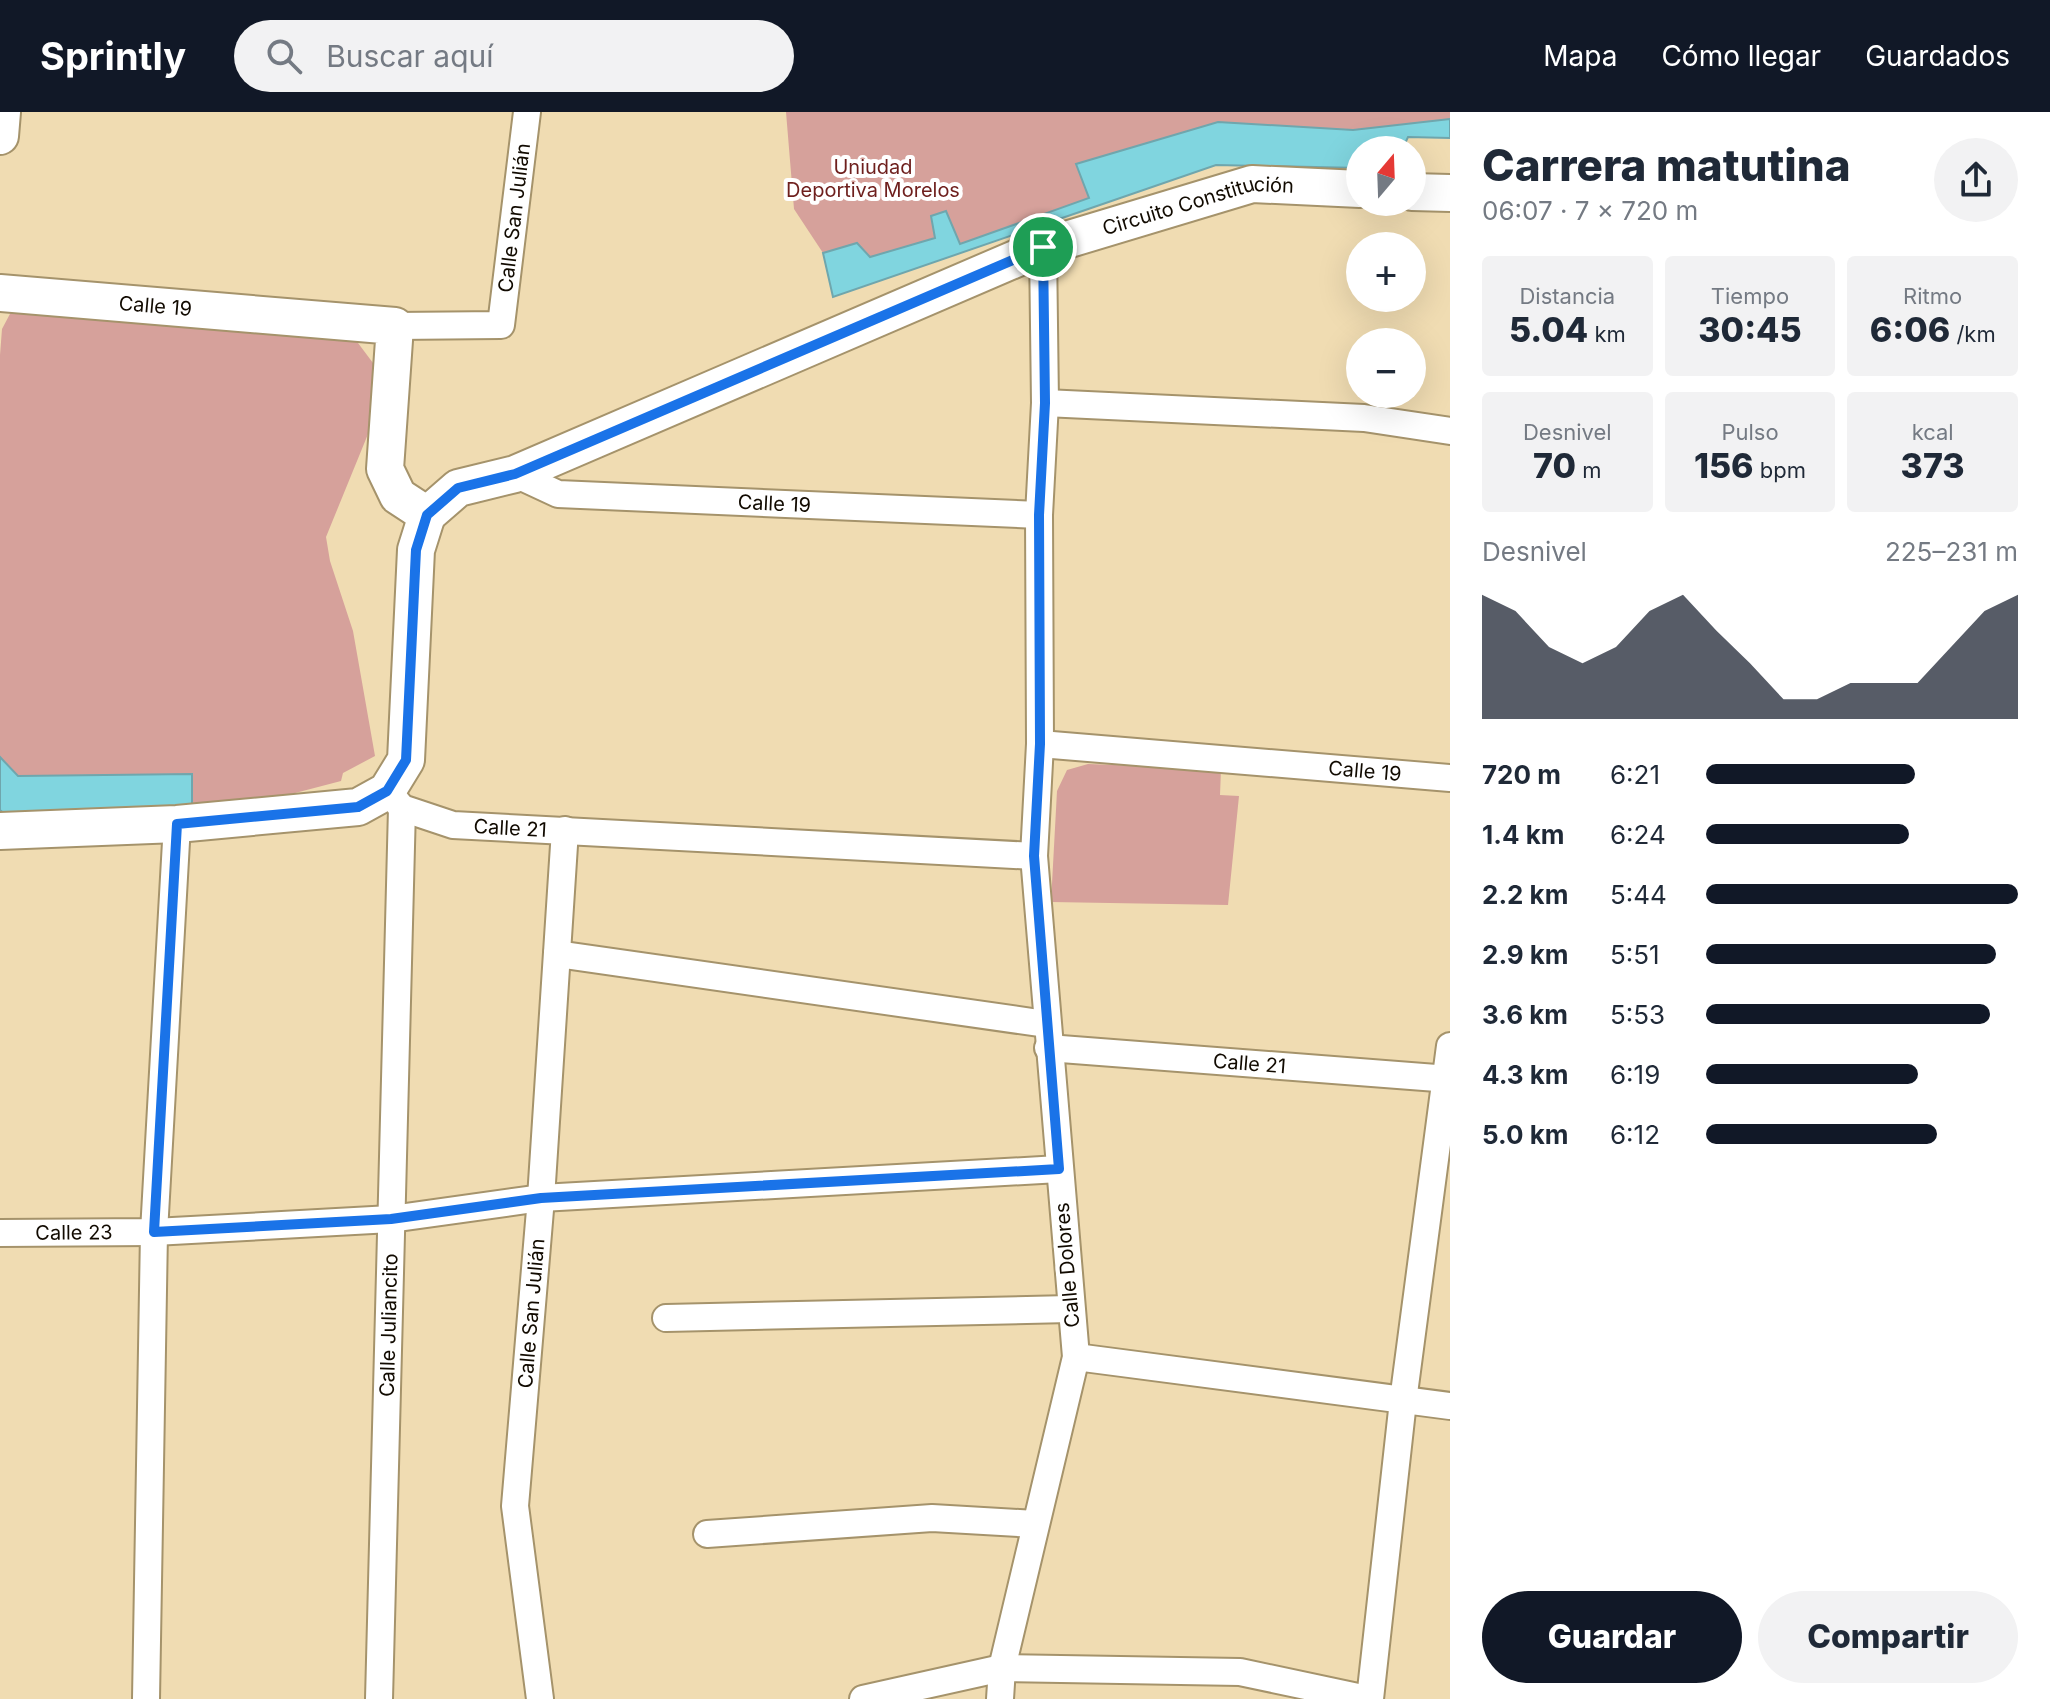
<!DOCTYPE html>
<html lang="es">
<head>
<meta charset="utf-8">
<style>
	:root { --surface:#fff; --page:#f2f2f3; --text:#1f2937; --muted:#747a83; --accent:#111827 }
	body { margin:0; font-family:Inter,sans-serif; background:var(--page); color:var(--text); height:100vh; display:flex; flex-direction:column; font-size:30px; white-space:nowrap }
	* { box-sizing:border-box; margin:0 }
	p { font-size:26px; color:var(--muted) }
	.icon { flex:none; width:44px; height:44px; fill:none; stroke:currentColor; stroke-width:2; stroke-linecap:round; stroke-linejoin:round }
	.map { position:relative; flex:1; overflow:hidden }
	.side { display:flex; flex-direction:column; background:var(--surface); width:600px }
	.side>* { flex:none }
	.needle { width:52px; rotate:19deg }
	.buttons { position:absolute; left:1346px; top:24px; display:grid; gap:16px }
	.buttons a { display:grid; place-items:center; width:80px; height:80px; border-radius:50%; background:var(--surface); box-shadow:0 8px 32px #0002; font-size:40px }
	.pin { position:absolute; display:grid; place-items:center; width:68px; height:68px; color:#fff; margin:-34px; border:4px solid #fff; border-radius:50%; box-shadow:0 2px 8px #0007 }
	.round { display:grid; place-items:center; flex:none; width:84px; height:84px; border-radius:42px; background:var(--page) }
	.headline { display:flex; align-items:center; justify-content:space-between; height:136px; padding:0 32px }
	h1 { font-size:44px; font-weight:800; line-height:60px }
	.metrics { display:grid; grid-template-columns:repeat(3,1fr); gap:12px; height:136px; padding:8px 32px }
	.metrics div { display:grid; align-content:center; border-radius:8px; background:var(--page); text-align:center }
	.metrics b { font-size:34px; font-weight:800 }
	.metrics small { font-size:22px; font-weight:400 }
	.metrics p { font-size:22px }
	.chart { height:224px; padding:16px 32px }
	.chart p { display:flex; justify-content:space-between }
	.chart svg { width:100%; height:144px; margin-top:8px; fill:var(--accent); opacity:.7 }
	.button { display:flex; gap:16px; margin-top:auto; padding:16px 32px }
	.button a { flex:1; height:92px; border-radius:48px; background:var(--accent); color:#fff; font-size:32px; font-weight:800; line-height:92px; text-align:center }
	.button a+a { background:var(--page); color:var(--text) }
	ul { padding:0 32px; list-style:none; font-size:26px }
	li { display:grid; grid-template-columns:128px 96px 1fr; align-items:center; height:60px }
	li i { height:20px; border-radius:10px; background:var(--accent) }
	header { display:flex; align-items:center; gap:48px; box-sizing:border-box; height:112px; padding:0 40px; background:var(--accent); color:#fff }
	header strong { font-size:38px }
	nav { display:flex; gap:44px; margin-inline-start:auto; font-size:28px }
	.search { width:560px; height:72px; background:var(--page); display:flex; align-items:center; gap:20px; box-sizing:border-box; padding:0 28px; border-radius:44px; color:var(--muted); font-size:30px }
	main { display:flex; flex:1; min-height:0 }
	.map>svg:first-child { display:block }
</style>
</head>
<body>
<header>
<strong>Sprintly</strong>
<div class="search"><svg class="icon" aria-label="search" viewBox="0 0 24 24"><circle cx="10" cy="10" r="6"/><path d="M15 15l6 6"/></svg>Buscar aquí</div>
<nav><a>Mapa</a><a>Cómo llegar</a><a>Guardados</a></nav>
</header>
<main>
<div class="map">
<svg width="1450" height="1587" viewBox="0 0 1450 1587">
	<rect width="100%" height="100%" fill="#f0dcb2"/>
	<!-- green -->
	<path fill="#d6a19b" d="M786,0H1450V7L1353,18L1218,10L1076,52L1089,86L960,132L945,99L931,104L935,126L870,145L857,131L823,141L794,97Z
		M11,200L352,223L382,263L377,300L326,425L330,449L353,519L375,644L343,661L341,669L177,712L7,704L0,698V243L2,217Z
		M1088,652L1221,657L1220,683L1239,684L1228,793L1051,790L1057,679L1067,658Z"/>
	<!-- building -->
	<path fill="#80d5df" stroke="#6fa6ad" stroke-width="2" d="M1450,7V26L1408,25L1402,38H1360V56L1216,53L833,185L823,141L857,131L870,145L935,126L931,104L946,99L960,132L1089,86L1076,52L1218,10L1353,18Z
		M0,645L18,664L192,662V698L7,704L0,698Z"/>
	<g fill="none" stroke-linecap="round" stroke-linejoin="round">
		<defs>
			<g id="street">
				<path id="s1" d="M395,214L501,213L527,0"/>
				<path d="M1045,291L1364,306L1450,319"/>
				<path id="s2" d="M515,362L558,382L1039,403"/>
				<path id="s3" d="M1040,632L1450,666"/>
				<path id="s4" d="M391,683L402,696L453,713L1034,744"/>
				<path d="M557,842L1046,912"/>
				<path id="s5" d="M1048,936L1450,967"/>
				<path id="s6" d="M0,1121L154,1120L391,1107L541,1086L1059,1057"/>
				<path d="M666,1206L1070,1197"/>
				<path d="M1076,1245L1450,1294"/>
				<path d="M707,1422L932,1406L1035,1412"/>
				<path d="M146,1587L154,1120L177,712"/>
				<path id="s7" d="M379,1587L402,696"/>
				<path id="s8" d="M540,1587L515,1394L541,1086L565,718"/>
				<path d="M863,1587L1002,1556L1240,1560L1367,1587"/>
				<path d="M1000,1587L1002,1556L1076,1245L1034,744L1040,632L1039,403L1045,291L1043,135"/>
				<path d="M1370,1587L1403,1289L1450,934"/>
			</g>
			<g id="secondary">
				<path d="M0,24L2,0"/>
				<path d="M1412,80L1450,81"/>
				<path id="s9" d="M0,181L395,214L385,357L398,384L427,403"/>
				<path id="s10" d="M427,403L458,376L515,362L1043,135L1252,72L1360,77"/>
				<path d="M0,719L177,712L358,695L387,679L406,648L416,438L427,403"/>
			</g>
		</defs>
		<!-- street casing -->
		<use href="#street" stroke="#a5936b" stroke-width="30"/>
		<!-- secondary casing -->
		<use href="#secondary" stroke="#a5936b" stroke-width="40"/>
		<!-- street -->
		<use href="#street" stroke="#fff" stroke-width="26"/>
		<!-- secondary -->
		<use href="#secondary" stroke="#fff" stroke-width="36"/>
	</g>
	<g fill="none" stroke-linecap="round" stroke-linejoin="round">
		<defs>
			<path id="route" d="M1043,135L1045,291L1039,403L1040,632L1034,744L1059,1057L541,1086L391,1107L154,1120L177,712L358,695L387,679L406,648L416,438L427,403L458,376L515,362Z"/>
		</defs>
		<!-- route casing -->
		<use href="#route" stroke="#fff" stroke-width="16"/>
		<!-- route -->
		<use href="#route" stroke="#1a73e8" stroke-width="10"/>
	</g>
	<g text-anchor="middle" dominant-baseline="central" stroke-width="8" stroke-linejoin="round" paint-order="stroke">
		<!-- park labels -->
		<g font-size="20" fill="#6e1f1d" stroke="#fff">
			<text x="873" y="55">Uniudad<tspan x="873" dy="23">Deportiva Morelos</tspan></text>
		</g>
		<!-- street labels -->
		<g font-size="20" fill="#110a00" stroke="#fff">
			<text stroke="none"><textPath href="#s10" startOffset="836">Circuito Constitución</textPath></text>
			<text stroke="none"><textPath href="#s1" startOffset="214">Calle San Julián</textPath></text>
			<text stroke="none"><textPath href="#s9" startOffset="156">Calle 19</textPath></text>
			<text stroke="none"><textPath href="#s2" startOffset="264">Calle 19</textPath></text>
			<text stroke="none"><textPath href="#s3" startOffset="326">Calle 19</textPath></text>
			<text stroke="none"><textPath href="#s4" startOffset="128">Calle 21</textPath></text>
			<text stroke="none"><textPath href="#s5" startOffset="202">Calle 21</textPath></text>
			<text stroke="none"><textPath href="#s6" startOffset="74">Calle 23</textPath></text>
			<text transform="translate(1067 1153) rotate(-95)">Calle Dolores</text>
			<text stroke="none"><textPath href="#s8" startOffset="388">Calle San Julián</textPath></text>
			<text stroke="none"><textPath href="#s7" startOffset="374">Calle Juliancito</textPath></text>
		</g>
	</g>
</svg>
<div class="buttons">
<a><svg class="needle" viewBox="-14 -14 28 28"><path d="M0-13l5 13h-10z" fill="#e53935"/><path d="M0 13l5-13h-10z" fill="#747a83"/></svg></a>
<a>+</a>
<a>−</a>
</div>
<div class="pin" style="left:1043px;top:135px;background:#1e9e55"><svg class="icon" aria-label="arrive" viewBox="0 0 24 24"><path d="M6 21V4h12l-3 4 3 4H6"/></svg></div>
</div>
<section class="side">
<div class="headline"><div><h1>Carrera matutina</h1><p>06:07 · 7 × 720 m</p></div><a class="round"><svg class="icon" aria-label="share" viewBox="0 0 24 24"><path d="M12 15V3M7 8l5-5 5 5M5 13v7h14v-7"/></svg></a></div>
<div class="metrics">
<div><p>Distancia</p><b>5.04<small> km</small></b></div>
<div><p>Tiempo</p><b>30:45</b></div>
<div><p>Ritmo</p><b>6:06<small> /km</small></b></div>
</div>
<div class="metrics">
<div><p>Desnivel</p><b>70<small> m</small></b></div>
<div><p>Pulso</p><b>156<small> bpm</small></b></div>
<div><p>kcal</p><b>373</b></div>
</div>
<div class="chart"><p><span>Desnivel</span>225–231 m</p>
<svg viewBox="0 0 160 44" preserveAspectRatio="none"><path d="M0 44V6L10 11L20 22L30 27L40 22L50 11L60 6L70 17L80 27L90 38L100 38L110 33L120 33L130 33L140 22L150 11L160 6V44z"/></svg>
</div>
<ul>
<li><b>720 m</b>6:21<i style="width:67%"></i></li>
<li><b>1.4 km</b>6:24<i style="width:65%"></i></li>
<li><b>2.2 km</b>5:44<i style="width:100%"></i></li>
<li><b>2.9 km</b>5:51<i style="width:93%"></i></li>
<li><b>3.6 km</b>5:53<i style="width:91%"></i></li>
<li><b>4.3 km</b>6:19<i style="width:68%"></i></li>
<li><b>5.0 km</b>6:12<i style="width:74%"></i></li>
</ul>
<div class="button"><a>Guardar</a><a>Compartir</a></div>
</section>
</main>
</body>
</html>
